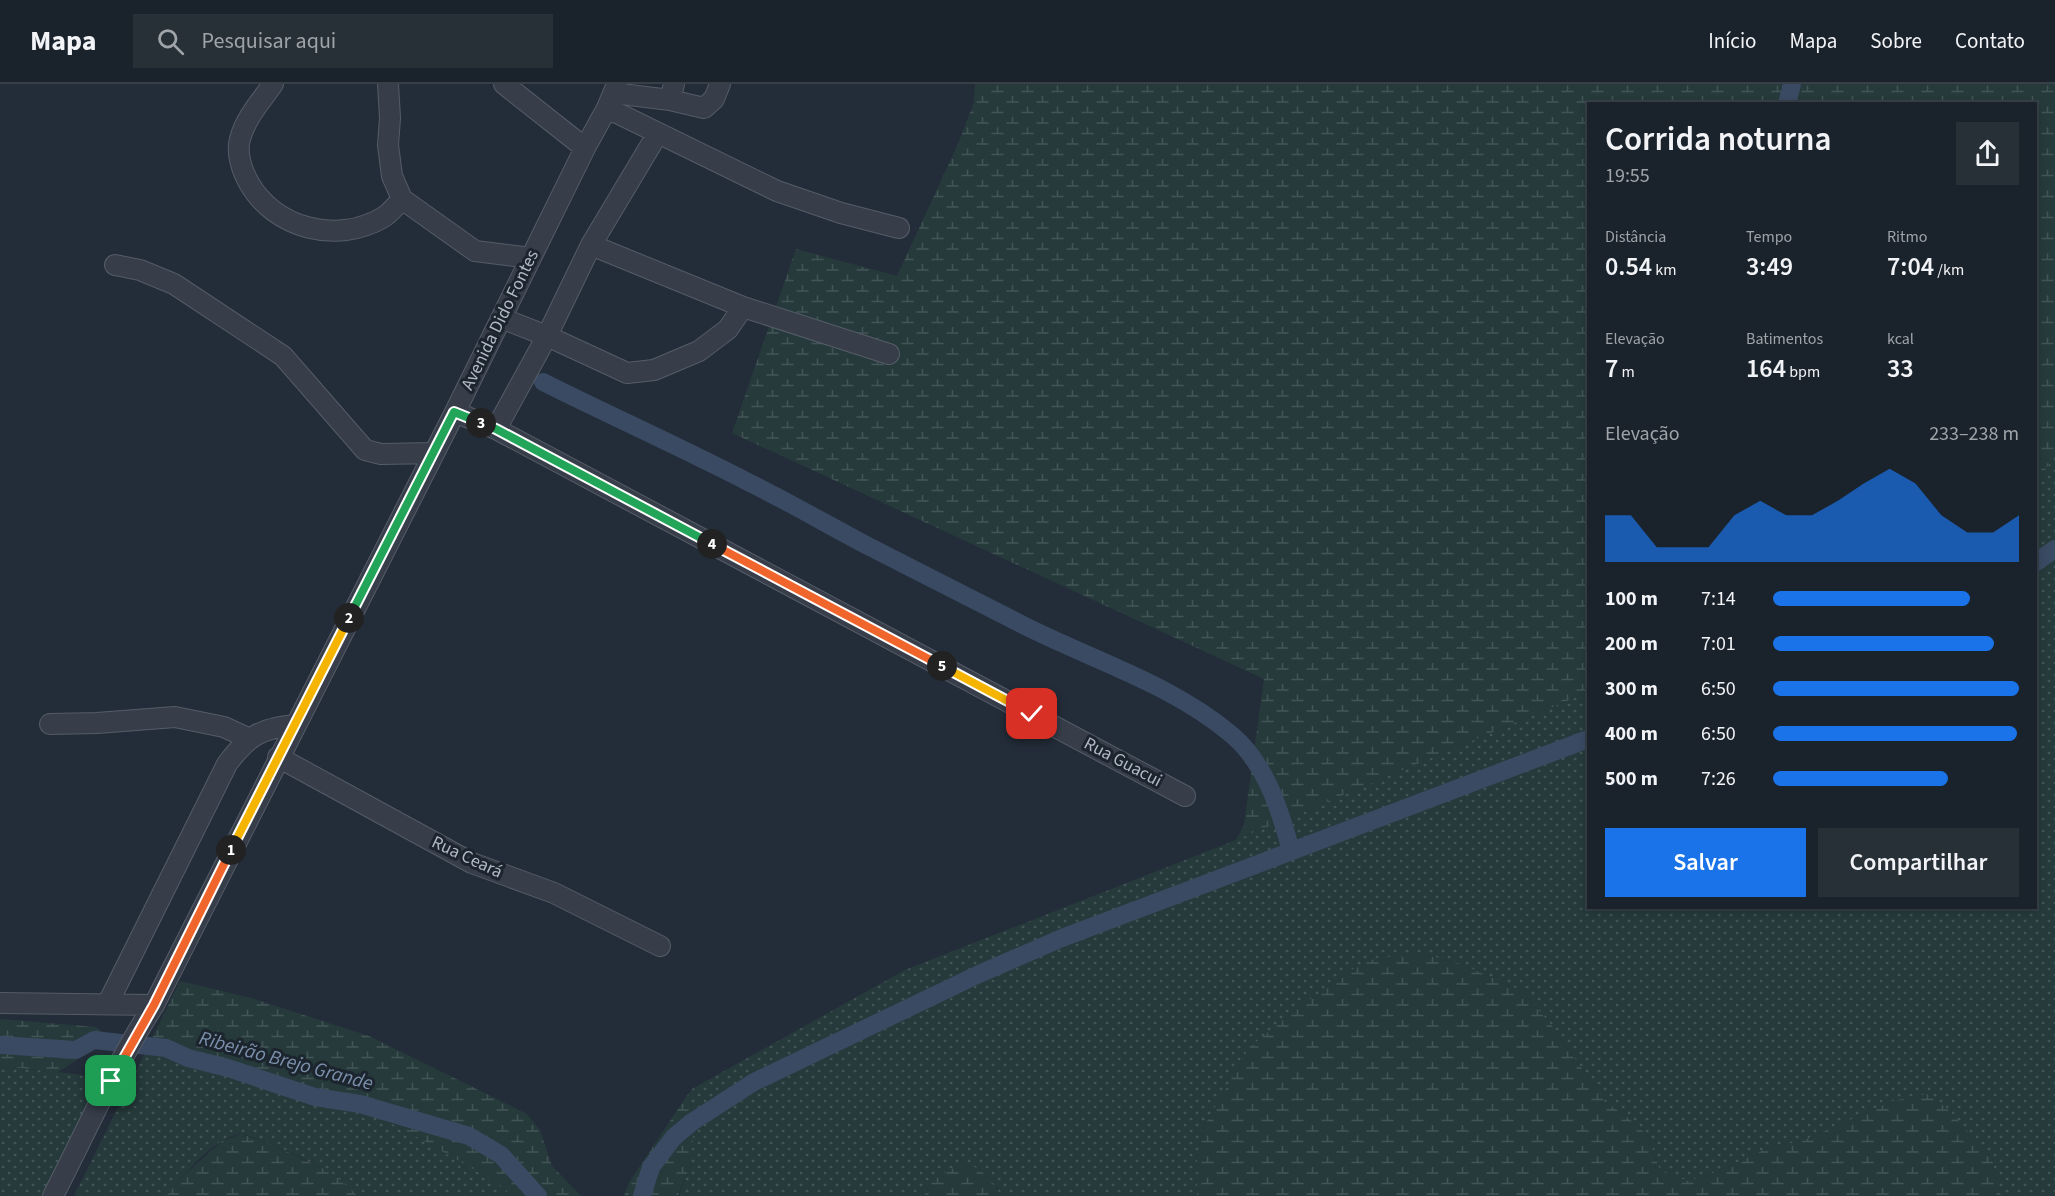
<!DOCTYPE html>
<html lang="pt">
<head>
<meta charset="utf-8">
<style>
	:root { --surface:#1a222b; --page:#272f37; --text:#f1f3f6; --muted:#9fa4a9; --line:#383f47; --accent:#1a73e8 }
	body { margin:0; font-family:"Source Sans 3",sans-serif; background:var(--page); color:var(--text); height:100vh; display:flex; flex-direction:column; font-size:22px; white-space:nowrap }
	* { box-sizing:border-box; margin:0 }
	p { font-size:20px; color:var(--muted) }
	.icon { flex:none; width:33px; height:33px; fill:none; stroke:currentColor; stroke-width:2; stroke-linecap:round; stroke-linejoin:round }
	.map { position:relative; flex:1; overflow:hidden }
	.details { position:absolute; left:1587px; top:18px; width:450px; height:807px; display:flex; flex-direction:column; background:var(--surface); border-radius:0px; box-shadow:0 3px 9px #0003,0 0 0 2px var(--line) }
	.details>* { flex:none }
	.pin { position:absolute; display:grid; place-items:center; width:51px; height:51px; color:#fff; margin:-26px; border-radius:12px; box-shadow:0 3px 9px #0006 }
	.km { position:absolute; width:30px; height:30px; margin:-15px; border-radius:50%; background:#222; color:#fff; font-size:16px; line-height:30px; text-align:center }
	.round { display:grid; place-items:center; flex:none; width:63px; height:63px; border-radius:0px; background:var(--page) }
	.overview { display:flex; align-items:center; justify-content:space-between; height:102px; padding:0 18px }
	h1 { font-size:33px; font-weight:600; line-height:45px }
	.figures { display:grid; grid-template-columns:repeat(3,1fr); gap:9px; height:102px; padding:6px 18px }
	.figures div { display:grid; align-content:center }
	.figures b { font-size:26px; font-weight:600 }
	.figures small { font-size:16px; font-weight:400 }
	.figures p { font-size:16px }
	.chart { height:168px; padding:12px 18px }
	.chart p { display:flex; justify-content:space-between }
	.chart svg { width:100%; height:108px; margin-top:6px; fill:var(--accent); opacity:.7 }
	.action { display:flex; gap:12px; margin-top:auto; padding:12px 18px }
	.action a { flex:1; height:69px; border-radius:0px; background:var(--accent); color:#fff; font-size:24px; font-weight:600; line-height:69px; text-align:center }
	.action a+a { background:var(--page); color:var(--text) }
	ul { padding:0 18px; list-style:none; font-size:20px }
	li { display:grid; grid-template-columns:96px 72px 1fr; align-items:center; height:45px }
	li i { height:15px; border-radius:8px; background:var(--accent) }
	header { display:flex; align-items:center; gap:36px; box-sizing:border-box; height:84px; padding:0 30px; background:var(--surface); border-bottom:2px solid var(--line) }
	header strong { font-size:28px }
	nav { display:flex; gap:33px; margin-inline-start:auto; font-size:21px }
	.search { width:420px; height:54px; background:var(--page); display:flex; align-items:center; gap:15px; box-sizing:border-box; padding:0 21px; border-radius:0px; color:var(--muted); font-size:22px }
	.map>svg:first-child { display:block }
</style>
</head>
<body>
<header>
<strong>Mapa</strong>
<div class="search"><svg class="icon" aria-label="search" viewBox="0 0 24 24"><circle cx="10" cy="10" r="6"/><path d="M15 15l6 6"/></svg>Pesquisar aqui</div>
<nav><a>Início</a><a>Mapa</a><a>Sobre</a><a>Contato</a></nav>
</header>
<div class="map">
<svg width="2055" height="1112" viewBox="0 0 2055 1112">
	<defs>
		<pattern id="grass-dots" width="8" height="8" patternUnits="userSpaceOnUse" patternTransform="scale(1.5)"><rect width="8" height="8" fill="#263a3b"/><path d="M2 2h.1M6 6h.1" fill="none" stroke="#435456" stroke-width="1.8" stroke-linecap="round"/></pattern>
		<pattern id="wetland-marsh" width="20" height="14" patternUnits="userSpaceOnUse" patternTransform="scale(1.5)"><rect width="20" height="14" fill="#263a3b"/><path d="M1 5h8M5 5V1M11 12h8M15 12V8" fill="none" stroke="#435456"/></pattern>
	</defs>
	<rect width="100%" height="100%" fill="#232d39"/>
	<!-- grass -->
	<path fill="url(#grass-dots)" d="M2055,370V1112H2001L1992,1075L1927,1010L1893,1017L1802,1057L1768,1064L1719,1087L1688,1097L1660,1087L1648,1052L1625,1031L1605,1018L1553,943L1522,907L1461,880L1424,870L1356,883L1294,927L1249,964L1202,1046L1197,1076V1112H1000L997,1103L927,1104L924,1112H679L691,1079L687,1019H682L692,1005L905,886L1236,756L1588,608V824H2036V401Z
		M145,969L312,999L412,1050L504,1103L511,1112H358C349,1105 342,1097 333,1091C322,1082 251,1049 240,1050C214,1053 182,1093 166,1112H74Z
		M0,982L102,993L43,1112H0Z"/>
	<!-- wetland -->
	<path fill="url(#wetland-marsh)" d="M975,0H2055V370L2036,401V20H1588V608L1236,756L1244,741L1264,595L732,349L796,165L897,192L958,60L974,18Z
		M1424,870L1461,880L1522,907L1553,943L1605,1018L1625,1031L1648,1052L1660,1087L1688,1097L1719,1087L1768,1064L1802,1057L1893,1017L1927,1010L1949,1026L1992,1075L2001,1112H1197V1076L1202,1046L1249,964L1294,927L1356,883L1376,874Z
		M180,897L251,914L369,952L527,1030L540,1046L552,1082L581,1112H511L504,1103L412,1050L312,999L145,969Z
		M0,935L96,943L104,949L100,961L58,988L0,982Z
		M682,1019H687L694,1038L691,1079L678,1112H624L630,1097Z
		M241,1050L271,1060L332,1089L358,1112H166L185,1090L222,1057Z
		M970,1080C983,1088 995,1097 1000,1112H924C931,1093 951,1083 970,1080Z"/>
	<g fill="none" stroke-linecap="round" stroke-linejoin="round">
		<!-- canal -->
		<path stroke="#394a62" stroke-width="18" d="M1787,20L1792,0
			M543,298C611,332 680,363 748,398C789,418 828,441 868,462C920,489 971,514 1023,541C1092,576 1172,600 1232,651C1266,680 1280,726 1291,767
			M2036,478L2055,465
			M0,961L76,966L94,956L166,964L188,974L228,984L315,1013L360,1020L469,1052L501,1071L538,1112
			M642,1112L651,1083L674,1053L692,1038L754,998L979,890L1062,854L1588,655"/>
		<defs>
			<path id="minor" d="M273,0C261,17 245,35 240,55C236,69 242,87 249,99C275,145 337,160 382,134C390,130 396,121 402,115
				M388,0L390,34L388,61L392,92L402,115L475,167L531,174
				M504,0L585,64
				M614,9L670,16L674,0
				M670,16L704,24L714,15L720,0
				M607,24L777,107L841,129L899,144
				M591,161L743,223L889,270
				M115,181L140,186L174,200L283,272L365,366L381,370L434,369
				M501,234L547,252L627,289L654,286L699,267L728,245L743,223
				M455,328L496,345L1185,712
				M496,345L547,252L591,161L658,49
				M50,640L97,639L175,633L224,643L250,655
				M278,673L472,779L554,809L660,862
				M0,919L154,921
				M108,919L227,680C247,653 260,644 295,641
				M53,1112C86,1048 115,981 154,921L455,328L585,64L607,24L617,0"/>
		</defs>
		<!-- minor casing -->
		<use href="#minor" stroke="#555c67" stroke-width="22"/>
		<!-- minor -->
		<use href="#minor" stroke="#373e4a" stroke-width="20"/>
	</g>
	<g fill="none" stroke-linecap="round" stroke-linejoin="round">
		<defs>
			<path id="split-1" d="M111,997L154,921L231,766"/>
			<path id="split-2" d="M231,766L349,534"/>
			<path id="split-3" d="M349,534L454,328L481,339"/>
			<path id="split-4" d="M481,339L496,345L712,460"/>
			<path id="split-5" d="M712,460L942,582"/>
			<path id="split-6" d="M942,582L1032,630"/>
		</defs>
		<!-- split-1 casing -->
		<use href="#split-1" stroke="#fff" stroke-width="12"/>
		<!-- split-2 casing -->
		<use href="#split-2" stroke="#fff" stroke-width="12"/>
		<!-- split-3 casing -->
		<use href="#split-3" stroke="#fff" stroke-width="12"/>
		<!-- split-4 casing -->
		<use href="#split-4" stroke="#fff" stroke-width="12"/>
		<!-- split-5 casing -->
		<use href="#split-5" stroke="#fff" stroke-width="12"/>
		<!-- split-6 casing -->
		<use href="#split-6" stroke="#fff" stroke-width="12"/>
		<!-- split-1 -->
		<use href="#split-1" stroke="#f0652b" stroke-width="8"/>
		<!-- split-2 -->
		<use href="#split-2" stroke="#f5b400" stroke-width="8"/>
		<!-- split-3 -->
		<use href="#split-3" stroke="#22a559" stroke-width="8"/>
		<!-- split-4 -->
		<use href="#split-4" stroke="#22a559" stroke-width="8"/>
		<!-- split-5 -->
		<use href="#split-5" stroke="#f0652b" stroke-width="8"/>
		<!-- split-6 -->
		<use href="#split-6" stroke="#f5b400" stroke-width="8"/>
	</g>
	<g text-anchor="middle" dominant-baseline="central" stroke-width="6" stroke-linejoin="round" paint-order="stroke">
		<!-- street labels -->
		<g font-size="18" fill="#b2b9c6" stroke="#1c242e">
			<text transform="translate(500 236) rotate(-64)">Avenida Dido Fontes</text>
			<text transform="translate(1123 678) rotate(28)">Rua Guacui</text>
			<text transform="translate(467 773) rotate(25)">Rua Ceará</text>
		</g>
		<!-- water labels -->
		<g font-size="20" font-style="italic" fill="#7c90ac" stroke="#1c242e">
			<text transform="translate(286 977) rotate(15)">Ribeirão Brejo Grande</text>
		</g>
	</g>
</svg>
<div class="pin" style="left:111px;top:997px;background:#1e9e55"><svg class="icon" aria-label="arrive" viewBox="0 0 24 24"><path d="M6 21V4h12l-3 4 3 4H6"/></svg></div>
<div class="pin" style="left:1032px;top:630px;background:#d93025"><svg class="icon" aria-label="check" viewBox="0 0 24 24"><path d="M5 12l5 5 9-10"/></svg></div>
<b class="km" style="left:231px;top:766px">1</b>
<b class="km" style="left:349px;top:534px">2</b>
<b class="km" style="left:481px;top:339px">3</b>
<b class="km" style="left:712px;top:460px">4</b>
<b class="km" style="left:942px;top:582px">5</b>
<section class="details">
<div class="overview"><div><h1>Corrida noturna</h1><p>19:55</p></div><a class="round"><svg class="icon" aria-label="share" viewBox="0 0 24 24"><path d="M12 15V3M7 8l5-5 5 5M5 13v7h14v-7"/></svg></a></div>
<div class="figures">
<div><p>Distância</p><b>0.54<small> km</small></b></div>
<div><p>Tempo</p><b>3:49</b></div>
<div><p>Ritmo</p><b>7:04<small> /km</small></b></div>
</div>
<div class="figures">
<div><p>Elevação</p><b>7<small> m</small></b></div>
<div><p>Batimentos</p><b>164<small> bpm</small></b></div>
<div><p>kcal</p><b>33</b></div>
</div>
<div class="chart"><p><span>Elevação</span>233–238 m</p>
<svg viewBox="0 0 160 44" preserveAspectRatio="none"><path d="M0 44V25L10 25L20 38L30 38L40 38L50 25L60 19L70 25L80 25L90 19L100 12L110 6L120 12L130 25L140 32L150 32L160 25V44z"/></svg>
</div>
<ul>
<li><b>100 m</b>7:14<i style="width:80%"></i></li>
<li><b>200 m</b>7:01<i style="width:90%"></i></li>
<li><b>300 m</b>6:50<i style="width:100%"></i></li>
<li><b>400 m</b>6:50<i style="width:99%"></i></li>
<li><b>500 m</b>7:26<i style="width:71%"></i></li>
</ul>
<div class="action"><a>Salvar</a><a>Compartilhar</a></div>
</section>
</div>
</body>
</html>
